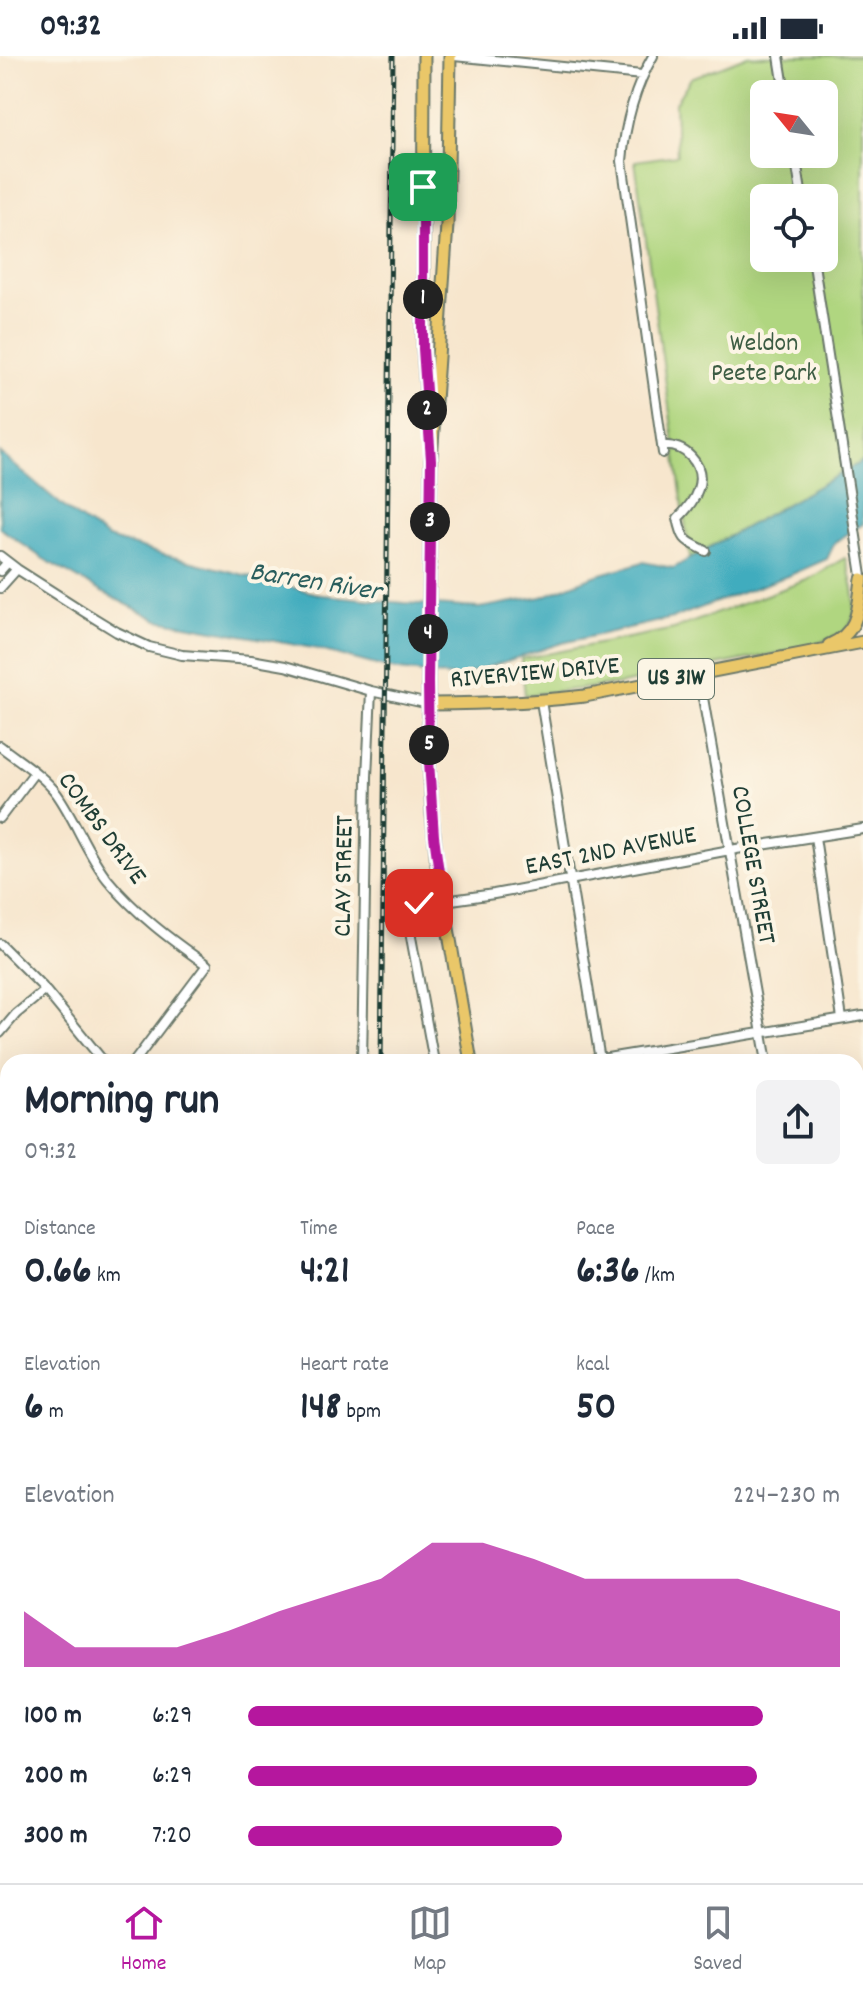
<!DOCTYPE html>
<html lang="en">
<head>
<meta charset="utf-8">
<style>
	:root { --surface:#fff; --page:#f2f2f3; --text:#1f2937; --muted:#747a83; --line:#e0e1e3; --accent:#b5179e }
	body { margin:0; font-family:Dekko,sans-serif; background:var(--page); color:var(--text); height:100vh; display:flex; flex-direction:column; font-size:30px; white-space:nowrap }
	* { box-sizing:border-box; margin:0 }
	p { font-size:26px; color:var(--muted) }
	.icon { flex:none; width:44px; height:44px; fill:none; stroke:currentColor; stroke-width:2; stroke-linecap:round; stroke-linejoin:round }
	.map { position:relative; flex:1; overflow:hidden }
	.sheet { position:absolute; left:0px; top:998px; width:864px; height:830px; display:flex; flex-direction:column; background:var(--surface); border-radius:24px 24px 0 0; box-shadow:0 8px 32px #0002 }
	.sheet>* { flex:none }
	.needle { width:52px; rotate:300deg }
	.controls { position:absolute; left:750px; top:24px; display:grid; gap:16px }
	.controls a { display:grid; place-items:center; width:88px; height:88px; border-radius:12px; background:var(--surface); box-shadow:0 8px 32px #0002; font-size:40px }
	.pin { position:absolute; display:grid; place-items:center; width:68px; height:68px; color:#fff; margin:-34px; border-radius:16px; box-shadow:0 4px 12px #0006 }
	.km { position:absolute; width:40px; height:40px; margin:-20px; border-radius:50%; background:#222; color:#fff; font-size:22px; line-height:40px; text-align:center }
	.round { display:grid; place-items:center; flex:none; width:84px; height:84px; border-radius:12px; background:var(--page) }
	.headline { display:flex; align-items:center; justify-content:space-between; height:136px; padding:0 24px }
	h1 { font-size:44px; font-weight:800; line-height:60px }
	.stats { display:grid; grid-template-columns:repeat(3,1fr); gap:12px; height:136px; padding:8px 24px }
	.stats div { display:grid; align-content:center }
	.stats b { font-size:40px; font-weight:800 }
	.stats small { font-size:22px; font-weight:400 }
	.stats p { font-size:22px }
	.chart { height:224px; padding:16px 24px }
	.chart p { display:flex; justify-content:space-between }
	.chart svg { width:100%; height:144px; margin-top:8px; fill:var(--accent); opacity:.7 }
	ul { padding:0 24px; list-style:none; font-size:26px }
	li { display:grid; grid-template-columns:128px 96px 1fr; align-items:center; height:60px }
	li i { height:20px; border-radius:10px; background:var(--accent) }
	.status { display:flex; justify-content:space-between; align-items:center; height:56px; padding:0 40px; background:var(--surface); direction:ltr }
	.status svg { height:22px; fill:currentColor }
	.tabs { display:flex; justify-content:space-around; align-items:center; height:112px; border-top:2px solid var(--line); background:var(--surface); font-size:22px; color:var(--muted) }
	.tabs a { display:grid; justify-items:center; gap:4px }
	.tabs .selected { color:var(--accent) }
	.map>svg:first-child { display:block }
</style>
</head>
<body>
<div class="status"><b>09:32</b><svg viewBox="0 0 49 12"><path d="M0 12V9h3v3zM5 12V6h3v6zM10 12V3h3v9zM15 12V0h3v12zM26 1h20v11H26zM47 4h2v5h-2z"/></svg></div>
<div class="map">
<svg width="863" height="1827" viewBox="0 0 863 1827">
	<rect width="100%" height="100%" fill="#fcf5e5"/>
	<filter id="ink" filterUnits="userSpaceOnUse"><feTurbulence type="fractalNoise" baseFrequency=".0125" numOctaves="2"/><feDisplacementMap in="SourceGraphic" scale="16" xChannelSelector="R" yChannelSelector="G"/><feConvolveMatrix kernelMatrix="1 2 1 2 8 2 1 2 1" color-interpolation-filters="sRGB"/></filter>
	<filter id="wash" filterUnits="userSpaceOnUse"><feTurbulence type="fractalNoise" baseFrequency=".006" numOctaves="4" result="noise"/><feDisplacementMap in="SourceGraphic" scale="32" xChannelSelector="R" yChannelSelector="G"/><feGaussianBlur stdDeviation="1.8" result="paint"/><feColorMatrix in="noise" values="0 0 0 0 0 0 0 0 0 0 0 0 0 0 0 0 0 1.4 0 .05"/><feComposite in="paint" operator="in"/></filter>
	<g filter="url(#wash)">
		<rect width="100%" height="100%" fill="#f7e6cd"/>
		<!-- green -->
		<path fill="#b0d680" stroke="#688a5a" stroke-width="2" fill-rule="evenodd" d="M748,0H863V405L690,502L635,105L677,99L675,47L691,22ZM764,38H824V98H764ZM764,142H824V202H764Z
			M845,502C851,521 863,559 845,575C836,582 814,588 803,592L621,628L525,639L521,603L674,573L807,524Z"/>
		<!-- water -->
		<path fill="#40acbe" stroke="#307479" stroke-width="2" d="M0,397L70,456L108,482L161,498L322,539L404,547L479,552L542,541L591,521L643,506L673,512L863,405V468L835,486L827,503L790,519L673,562L562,587L457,621L391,613L313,592L158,564L102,536L42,502L0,472Z"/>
	</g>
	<g filter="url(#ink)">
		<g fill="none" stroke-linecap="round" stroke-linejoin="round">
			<defs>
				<path id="minor" d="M454,0L642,19
					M653,0C634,33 625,67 622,105L663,397
					M779,0L785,38
					M795,98L802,142
					M813,202L863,526
					M662,390C673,389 684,393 691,401C710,421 695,446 678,462C683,486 685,484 706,495
					M0,500L17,513L86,557L117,576L149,591L182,599L251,604L285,610L371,635L429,648
					M0,515L8,506
					M0,532L17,513
					M699,619L767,1006
					M541,645L600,1004
					M0,690C19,705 43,719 57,738C76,765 87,798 108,824C136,858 171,884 207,909L134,1006
					M0,762L34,717
					M815,781L842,963
					M0,888L42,930L104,1006
					M0,977L16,958L45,934
					M362,1006L367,721L371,635
					M434,1006L409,870L410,856L416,849L494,838L730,794L863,773
					M583,1006L863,960
					M0,1152L8,1158
					M856,1153L863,1151
					M0,1172L8,1162
					M856,1318L863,1317
					M0,1403L8,1402
					M856,1564L863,1605
					M0,1628L8,1624
					M0,1660L8,1666
					M856,1805L863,1804
					M68,1820L69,1827
					M241,1820L242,1827
					M732,1827L773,1820"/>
				<path id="major" d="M424,0L423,293L428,364
					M450,0L447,169L431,404L428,626L429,705L432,758L437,808L471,1006
					M829,589C860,576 858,552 862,523
					M429,648C481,648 533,646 585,640L863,586
					M856,1479L863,1478
					M0,1583L8,1582
					M856,1644L863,1642
					M568,1820L569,1827
					M436,1827L439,1820"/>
			</defs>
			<!-- minor casing -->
			<use href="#minor" stroke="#6b786a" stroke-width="12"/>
			<!-- major casing -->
			<use href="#major" stroke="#6b786a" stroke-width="15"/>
			<!-- minor -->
			<use href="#minor" stroke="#fff" stroke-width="8"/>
			<!-- major -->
			<use href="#major" stroke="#eac769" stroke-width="11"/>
			<defs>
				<path id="rail" d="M381,1006L393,0
					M354,1827V1820
					M372,1827V1820"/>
			</defs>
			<!-- rail casing -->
			<use href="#rail" stroke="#1f3d34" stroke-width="5"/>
			<!-- rail -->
			<use href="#rail" stroke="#fcf5e5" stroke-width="2" stroke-dasharray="6" stroke-linecap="butt"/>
		</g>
	</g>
	<g fill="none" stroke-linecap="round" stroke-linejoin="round" filter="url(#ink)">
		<defs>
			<path id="route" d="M419,847L443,845L434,780L429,705L428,626L431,404L423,293V131"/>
		</defs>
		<!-- route casing -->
		<use href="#route" stroke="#fff" stroke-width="16"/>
		<!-- route -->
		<use href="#route" stroke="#b5179e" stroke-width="10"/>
	</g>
	<g text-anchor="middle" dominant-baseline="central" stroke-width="8" stroke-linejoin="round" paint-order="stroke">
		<!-- shield labels -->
		<rect fill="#fcf5e5" stroke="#617469" stroke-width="2" x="638" y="603" width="76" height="40" rx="6"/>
		<g font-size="24" font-weight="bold" fill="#1f3d34">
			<text x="676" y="623">US 31W</text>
		</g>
		<!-- park labels -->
		<g font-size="26" fill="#3c5c43" stroke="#fcf5e5">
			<text x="764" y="288">Weldon<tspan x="764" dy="30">Peete Park</tspan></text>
		</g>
		<!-- street labels -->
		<g font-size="26" fill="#1f3d34" stroke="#fcf5e5">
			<text transform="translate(535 618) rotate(-5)">RIVERVIEW DRIVE</text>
			<text transform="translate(101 773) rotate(54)">COMBS DRIVE</text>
			<text transform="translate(611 796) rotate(-11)">EAST 2ND AVENUE</text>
			<text transform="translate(752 809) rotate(80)">COLLEGE STREET</text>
			<text transform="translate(345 820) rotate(-89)">CLAY STREET</text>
		</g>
		<!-- water labels -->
		<g font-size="28" font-style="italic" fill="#295e5d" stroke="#fcf5e5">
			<text transform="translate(315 528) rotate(9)">Barren River</text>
		</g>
	</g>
</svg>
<div class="controls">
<a><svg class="needle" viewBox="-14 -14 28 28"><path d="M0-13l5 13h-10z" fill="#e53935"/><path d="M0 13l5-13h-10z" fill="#747a83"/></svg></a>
<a><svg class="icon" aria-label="locate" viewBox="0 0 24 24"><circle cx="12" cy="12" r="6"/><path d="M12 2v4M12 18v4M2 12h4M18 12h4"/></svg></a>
</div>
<div class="pin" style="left:423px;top:131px;background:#1e9e55"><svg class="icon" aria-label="arrive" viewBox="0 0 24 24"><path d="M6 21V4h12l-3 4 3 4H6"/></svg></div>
<div class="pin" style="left:419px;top:847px;background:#d93025"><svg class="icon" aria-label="check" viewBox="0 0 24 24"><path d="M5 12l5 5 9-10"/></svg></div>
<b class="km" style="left:423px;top:243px">1</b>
<b class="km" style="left:427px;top:354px">2</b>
<b class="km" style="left:430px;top:466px">3</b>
<b class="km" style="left:428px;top:578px">4</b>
<b class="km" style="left:429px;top:689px">5</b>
<section class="sheet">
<div class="headline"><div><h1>Morning run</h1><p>09:32</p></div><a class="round"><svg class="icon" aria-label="share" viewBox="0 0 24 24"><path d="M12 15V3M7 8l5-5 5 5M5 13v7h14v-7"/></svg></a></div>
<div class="stats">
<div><p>Distance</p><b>0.66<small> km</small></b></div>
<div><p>Time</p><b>4:21</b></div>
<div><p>Pace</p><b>6:36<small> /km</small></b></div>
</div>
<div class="stats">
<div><p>Elevation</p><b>6<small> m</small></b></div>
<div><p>Heart rate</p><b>148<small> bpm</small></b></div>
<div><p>kcal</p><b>50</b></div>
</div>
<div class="chart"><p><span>Elevation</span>224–230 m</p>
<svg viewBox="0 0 160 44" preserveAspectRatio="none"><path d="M0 44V27L10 38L20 38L30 38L40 33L50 27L60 22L70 17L80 6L90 6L100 11L110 17L120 17L130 17L140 17L150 22L160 27V44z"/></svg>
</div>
<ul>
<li><b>100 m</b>6:29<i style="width:87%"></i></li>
<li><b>200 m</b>6:29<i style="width:86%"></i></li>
<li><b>300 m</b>7:20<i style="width:53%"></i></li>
</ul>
</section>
</div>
<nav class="tabs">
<a class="selected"><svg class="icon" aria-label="home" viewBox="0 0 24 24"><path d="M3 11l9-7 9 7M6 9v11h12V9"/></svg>Home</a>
<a><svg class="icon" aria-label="map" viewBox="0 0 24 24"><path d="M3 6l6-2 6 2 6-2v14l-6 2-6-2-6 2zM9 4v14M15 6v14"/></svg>Map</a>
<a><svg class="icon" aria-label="saved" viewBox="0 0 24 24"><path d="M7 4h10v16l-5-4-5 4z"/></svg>Saved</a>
</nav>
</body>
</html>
